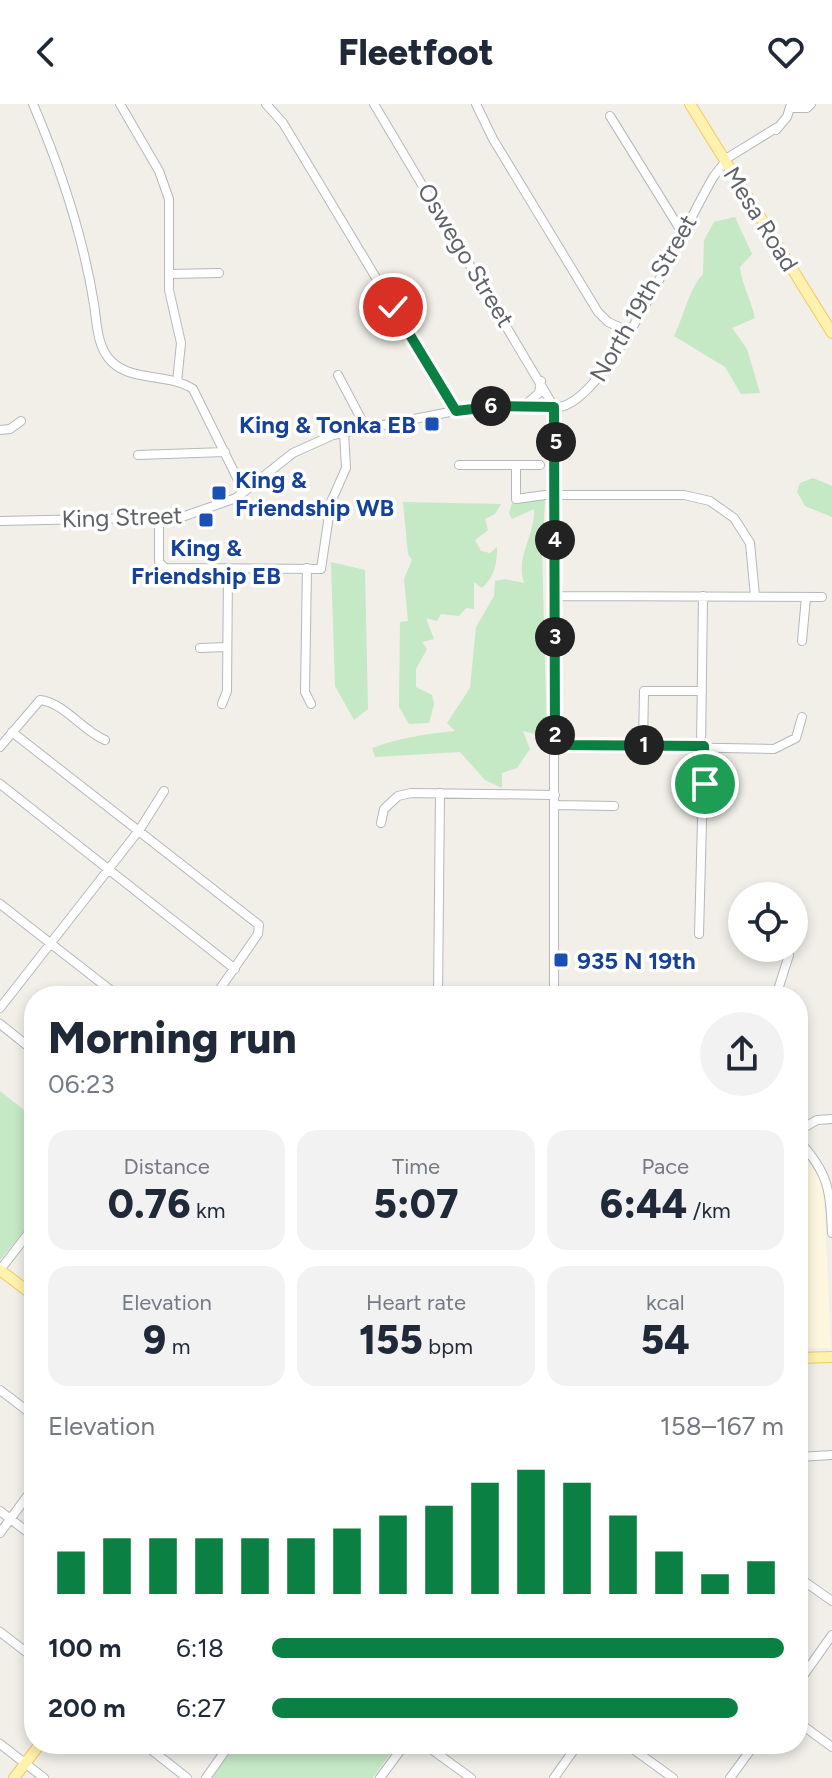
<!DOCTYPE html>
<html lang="en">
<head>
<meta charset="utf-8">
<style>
	:root { --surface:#fff; --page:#f2f2f3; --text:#1f2937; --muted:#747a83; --accent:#0b8043 }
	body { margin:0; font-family:Figtree,sans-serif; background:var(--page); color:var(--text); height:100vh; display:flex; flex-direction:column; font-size:30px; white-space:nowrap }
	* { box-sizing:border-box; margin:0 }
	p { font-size:26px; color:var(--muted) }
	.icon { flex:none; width:44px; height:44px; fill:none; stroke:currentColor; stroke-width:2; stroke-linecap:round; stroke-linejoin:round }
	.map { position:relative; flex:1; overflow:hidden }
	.drawer { position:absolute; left:24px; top:882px; width:784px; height:768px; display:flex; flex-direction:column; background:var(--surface); border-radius:32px; box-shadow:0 4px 12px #0003 }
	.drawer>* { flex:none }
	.tools { position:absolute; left:728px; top:778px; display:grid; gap:16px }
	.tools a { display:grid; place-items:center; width:80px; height:80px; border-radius:50%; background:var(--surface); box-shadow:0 4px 12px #0003; font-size:40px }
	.pin { position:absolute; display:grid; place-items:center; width:68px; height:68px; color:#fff; margin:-34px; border:4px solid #fff; border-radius:50%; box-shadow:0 2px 8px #0007 }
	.km { position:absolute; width:40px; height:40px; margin:-20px; border-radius:50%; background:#222; color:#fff; font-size:22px; line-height:40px; text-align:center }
	.round { display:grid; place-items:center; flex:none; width:84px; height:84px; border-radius:42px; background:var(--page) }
	.head { display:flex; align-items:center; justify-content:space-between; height:136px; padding:0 24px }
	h1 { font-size:44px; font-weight:800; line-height:60px }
	.stats { display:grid; grid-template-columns:repeat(3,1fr); gap:12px; height:136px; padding:8px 24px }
	.stats div { display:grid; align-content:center; border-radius:20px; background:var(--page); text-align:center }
	.stats b { font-size:40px; font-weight:800 }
	.stats small { font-size:22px; font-weight:400 }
	.stats p { font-size:22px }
	.chart { height:224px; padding:16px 24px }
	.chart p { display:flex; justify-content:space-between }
	.chart svg { width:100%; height:144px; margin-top:8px; stroke:var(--accent); stroke-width:6 }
	ul { padding:0 24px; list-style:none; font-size:26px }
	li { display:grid; grid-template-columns:128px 96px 1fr; align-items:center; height:60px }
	li i { height:20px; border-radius:10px; background:var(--accent) }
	header { display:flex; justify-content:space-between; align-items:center; height:104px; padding:0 24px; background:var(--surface); font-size:36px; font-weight:800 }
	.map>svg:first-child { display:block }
</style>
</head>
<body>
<header><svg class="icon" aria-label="back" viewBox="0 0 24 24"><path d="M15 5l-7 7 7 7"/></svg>Fleetfoot<svg class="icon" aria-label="heart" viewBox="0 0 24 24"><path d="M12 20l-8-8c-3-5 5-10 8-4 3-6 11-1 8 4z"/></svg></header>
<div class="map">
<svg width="832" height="1674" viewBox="0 0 832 1674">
	<rect width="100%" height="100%" fill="#f1efe8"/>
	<!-- commercial -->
	<path fill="#fef7e0" d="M798,1045L819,1070L824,1093L831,1244L798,1245Z"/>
	<!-- green -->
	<path fill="#c5e8c5" d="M735,113L752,150L740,163C742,182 751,195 755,214L732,224L747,245L760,289L741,290L725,263L674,232C684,212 689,185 703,170L704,136L714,118Z
		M813,374L832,382V413L805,402L797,388L800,379Z
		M545,394L542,449L547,633L523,627L530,645L517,664L502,669V684L485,676L460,648L375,653L372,644C400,634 424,630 455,627L447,619L470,584L476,523L494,492L495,477L505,475L524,479C515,452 535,434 534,405L512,415L509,409L512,399Z
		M403,398L501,400L495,410L485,415L488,426L475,436L481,447L490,449L497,443C497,460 495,472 482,484L474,478V505L466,504L459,512L441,510L437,517L426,514L434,535L422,538L427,545L416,565V583L432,591L434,600L429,619L409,620L399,603L400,518L408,517L404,475L412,456L408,450Z
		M331,458L365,466L368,605L354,616L335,582Z
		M0,987L34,1014V1115L0,1156Z
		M234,1640H397L373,1674H209Z"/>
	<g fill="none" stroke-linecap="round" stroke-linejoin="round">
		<defs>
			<path id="minor" d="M33,0C60,63 83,132 94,200C97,220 97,244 112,258C133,278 169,269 193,285L244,388
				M120,0L159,67L169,95V186L181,239L177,278
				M266,0L283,19L456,307
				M374,0L554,303V892
				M476,0L493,35L598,208L608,218L628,227
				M791,4H807L811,0
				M610,12L683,130
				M776,26L787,13L791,0
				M169,170L219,169
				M338,271L366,324
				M525,301L539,289L541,277
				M0,326L10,325L21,317
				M138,351L225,348
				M459,361H540
				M516,361V395L545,391H684L710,397L734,414L750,439L755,492
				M159,414V458L165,464L321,465L331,398L346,364L344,329
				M0,417L182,413L236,394L293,349L333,331L470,304L560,303C611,293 685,119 714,72L729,53L776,24
				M307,464L305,588L311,600
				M556,492L822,493
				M802,537L806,493
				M200,544L227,543
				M222,600L227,587L228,465
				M12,628L259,821L258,830L215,892
				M555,641L774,645L796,634L802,613
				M643,641L644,587H702
				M0,643L40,596C63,598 83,627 105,636
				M701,643L703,492
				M0,680L235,865
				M555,701L614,702
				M381,719L384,705L398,692L411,689L555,691
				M0,800L118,892
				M699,830L704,642
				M438,892L440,689
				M776,892L789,851
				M0,904L140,725L164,687
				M0,920L34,947
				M798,1027L817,1016L832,1015
				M798,1036C829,1069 830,1086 832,1129
				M0,1166L34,1122
				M0,1286L34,1312
				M798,1353L832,1351
				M0,1407L34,1433
				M0,1429L34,1383
				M798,1473L832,1497
				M0,1528L34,1554
				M798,1579L832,1531
				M798,1618L832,1643
				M0,1640L44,1674
				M144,1640L187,1674
				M424,1640L471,1674
				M626,1640L673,1674
				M206,1674L230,1640
				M380,1674L405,1640
				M554,1674L578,1640
				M730,1674L755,1640"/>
			<path id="major" d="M690,0L832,229
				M0,1166L34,1192
				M798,1254L832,1253
				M14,1674L40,1640"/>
		</defs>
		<!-- minor casing -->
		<use href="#minor" stroke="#b5b8bc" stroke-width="10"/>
		<!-- major casing -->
		<use href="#major" stroke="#f2c960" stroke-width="12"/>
		<!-- minor -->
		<use href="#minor" stroke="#fff" stroke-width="8"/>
		<!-- major -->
		<use href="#major" stroke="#fff2af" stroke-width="10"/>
	</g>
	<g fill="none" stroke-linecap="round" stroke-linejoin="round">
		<defs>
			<path id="route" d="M393,203L456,307L498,302L554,303L555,641L704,642L705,680"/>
		</defs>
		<!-- route casing -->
		<use href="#route" stroke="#fff" stroke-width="16"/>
		<!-- route -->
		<use href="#route" stroke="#0b8043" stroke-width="10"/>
	</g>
	<!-- markers -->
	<g fill="#1a4fb4" stroke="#fff" stroke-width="3">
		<rect x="424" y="312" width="16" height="16" rx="4"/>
		<rect x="211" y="381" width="16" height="16" rx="4"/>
		<rect x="198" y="408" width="16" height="16" rx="4"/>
		<rect x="553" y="848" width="16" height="16" rx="4"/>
	</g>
	<g text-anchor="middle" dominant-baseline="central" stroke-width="7" stroke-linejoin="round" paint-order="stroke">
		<!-- street labels -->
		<g font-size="24" fill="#5f6368" stroke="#fff">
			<text transform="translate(761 115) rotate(58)">Mesa Road</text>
			<text transform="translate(466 151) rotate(59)">Oswego Street</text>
			<text transform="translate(643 194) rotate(-60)">North 19th Street</text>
			<text transform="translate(122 413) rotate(-2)">King Street</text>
		</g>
		<!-- transit labels -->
		<g font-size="24" font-weight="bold" fill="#164399" stroke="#fff" text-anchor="start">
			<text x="416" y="320" text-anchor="end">King &amp; Tonka EB</text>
			<text x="235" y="375">King &amp;<tspan x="235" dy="28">Friendship WB</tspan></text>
			<text x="206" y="443" text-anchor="middle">King &amp;<tspan x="206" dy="28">Friendship EB</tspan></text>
			<text x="577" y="856">935 N 19th</text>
		</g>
	</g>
</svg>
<div class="tools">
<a><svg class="icon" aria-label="locate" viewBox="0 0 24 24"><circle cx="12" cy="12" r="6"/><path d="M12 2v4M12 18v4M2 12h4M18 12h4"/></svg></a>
</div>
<div class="pin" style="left:705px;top:680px;background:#1e9e55"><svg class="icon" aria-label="arrive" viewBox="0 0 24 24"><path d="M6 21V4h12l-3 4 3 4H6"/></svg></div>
<div class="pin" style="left:393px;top:203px;background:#d93025"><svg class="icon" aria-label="check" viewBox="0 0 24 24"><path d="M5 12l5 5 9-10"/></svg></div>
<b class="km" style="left:644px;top:641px">1</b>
<b class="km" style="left:555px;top:631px">2</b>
<b class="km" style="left:555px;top:533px">3</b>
<b class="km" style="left:555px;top:436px">4</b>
<b class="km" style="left:556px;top:338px">5</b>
<b class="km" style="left:491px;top:302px">6</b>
<section class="drawer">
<div class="head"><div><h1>Morning run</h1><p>06:23</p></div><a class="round"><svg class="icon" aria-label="share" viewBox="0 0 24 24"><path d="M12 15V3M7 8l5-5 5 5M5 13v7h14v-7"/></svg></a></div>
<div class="stats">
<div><p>Distance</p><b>0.76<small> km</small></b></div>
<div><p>Time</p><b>5:07</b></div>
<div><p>Pace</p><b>6:44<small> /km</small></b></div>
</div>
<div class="stats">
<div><p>Elevation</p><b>9<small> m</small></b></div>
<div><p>Heart rate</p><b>155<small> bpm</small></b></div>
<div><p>kcal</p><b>54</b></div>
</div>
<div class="chart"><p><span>Elevation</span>158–167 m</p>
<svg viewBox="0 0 160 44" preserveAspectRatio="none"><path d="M5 44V31M15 44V27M25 44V27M35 44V27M45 44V27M55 44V27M65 44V24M75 44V20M85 44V17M95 44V10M105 44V6M115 44V10M125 44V20M135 44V31M145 44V38M155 44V34"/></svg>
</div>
<ul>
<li><b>100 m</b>6:18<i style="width:100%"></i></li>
<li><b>200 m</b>6:27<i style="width:91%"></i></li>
</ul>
</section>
</div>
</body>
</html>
